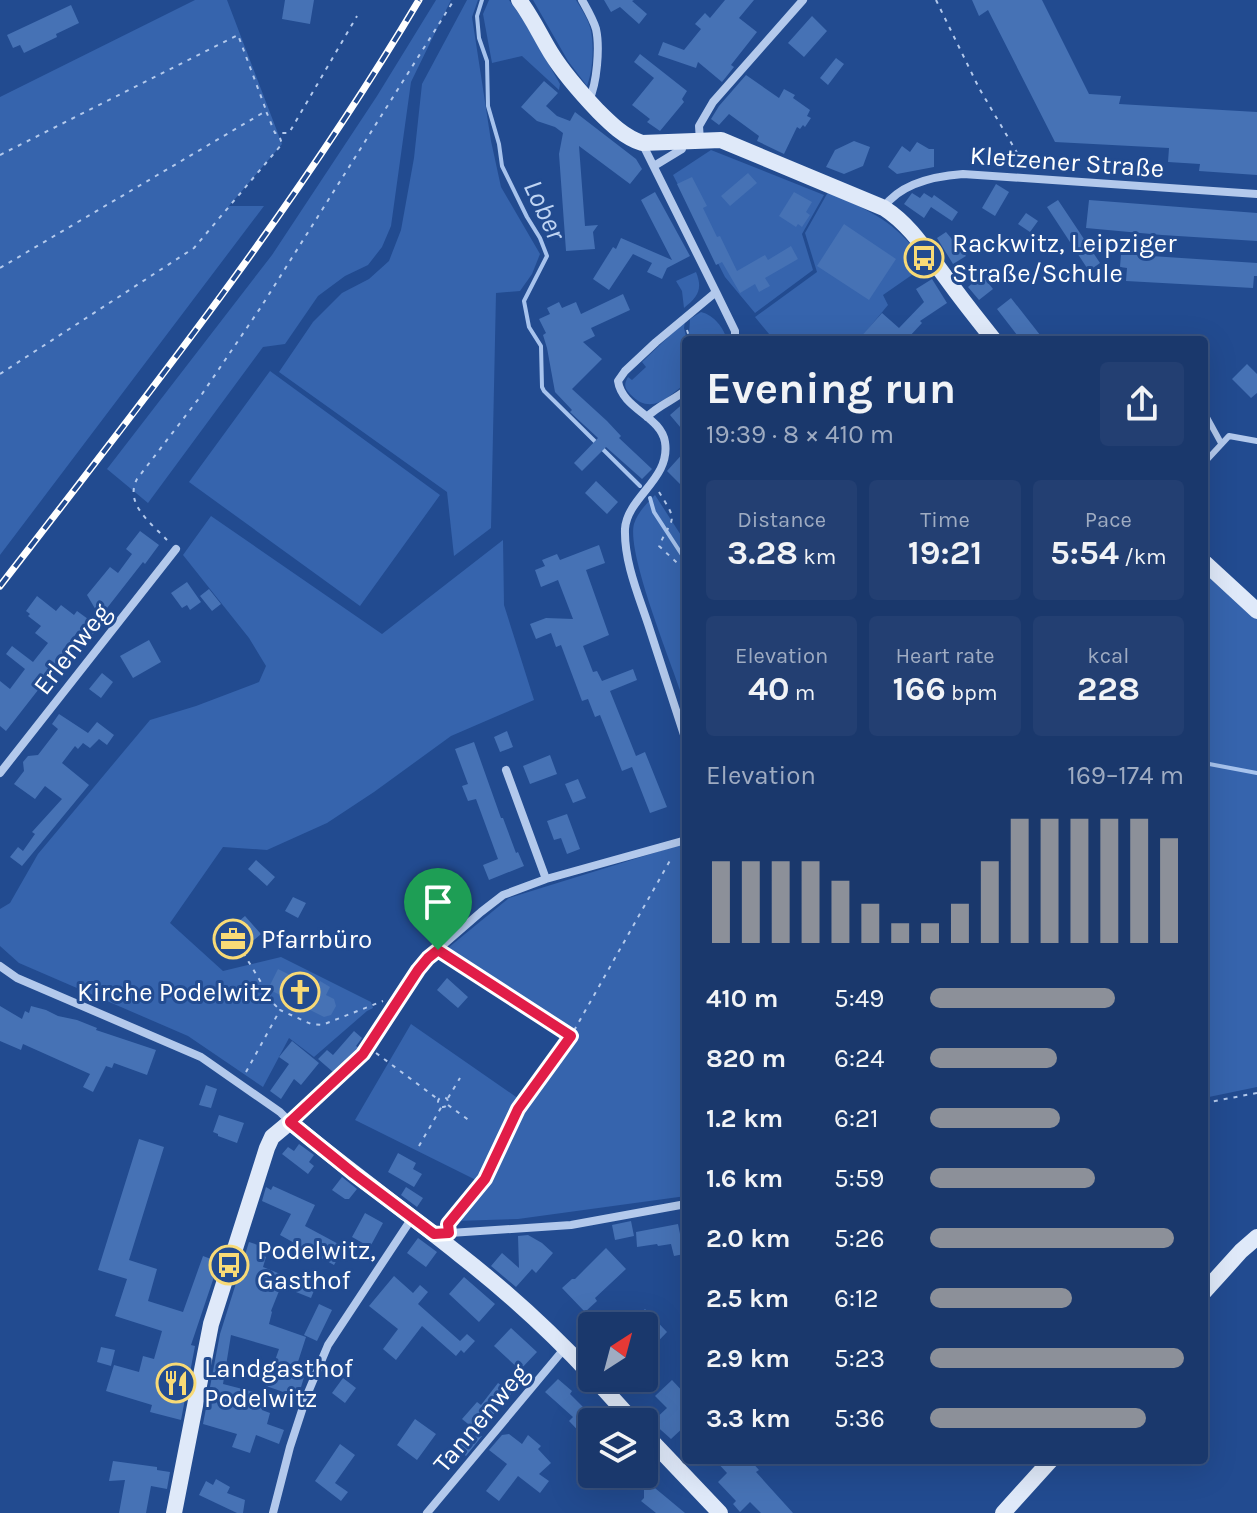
<!DOCTYPE html>
<html lang="en">
<head>
<meta charset="utf-8">
<style>
	:root { --surface:#1a386c; --page:#233f72; --text:#f1f3f6; --muted:#9facc2; --line:#38527f; --accent:#8c9099 }
	body { margin:0; font-family:Karla,sans-serif; background:var(--page); color:var(--text); height:100vh; display:flex; flex-direction:column; font-size:30px; white-space:nowrap }
	* { box-sizing:border-box; margin:0 }
	p { font-size:26px; color:var(--muted) }
	.icon { flex:none; width:44px; height:44px; fill:none; stroke:currentColor; stroke-width:2; stroke-linecap:round; stroke-linejoin:round }
	.map { position:relative; flex:1; overflow:hidden }
	.panel { position:absolute; left:682px; top:336px; width:526px; height:1128px; display:flex; flex-direction:column; background:var(--surface); border-radius:8px; box-shadow:0 8px 32px #0002,0 0 0 2px var(--line) }
	.panel>* { flex:none }
	.needle { width:52px; rotate:36deg }
	.controls { position:absolute; left:578px; top:1312px; display:grid; gap:16px }
	.controls a { display:grid; place-items:center; width:80px; height:80px; border-radius:8px; background:var(--surface); box-shadow:0 8px 32px #0002,0 0 0 2px var(--line); font-size:40px }
	.pin { position:absolute; display:grid; place-items:center; width:68px; height:68px; color:#fff; margin:-82px -34px; border-radius:50% 50% 50% 0; rotate:-45deg; box-shadow:0 0 8px #0007 }
	.pin .icon { rotate:45deg }
	.round { display:grid; place-items:center; flex:none; width:84px; height:84px; border-radius:8px; background:var(--page) }
	.summary { display:flex; align-items:center; justify-content:space-between; height:136px; padding:0 24px }
	h1 { font-size:44px; font-weight:700; line-height:60px }
	.stats { display:grid; grid-template-columns:repeat(3,1fr); gap:12px; height:136px; padding:8px 24px }
	.stats div { display:grid; align-content:center; border-radius:8px; background:var(--page); text-align:center }
	.stats b { font-size:34px; font-weight:700 }
	.stats small { font-size:22px; font-weight:400 }
	.stats p { font-size:22px }
	.chart { height:224px; padding:16px 24px }
	.chart p { display:flex; justify-content:space-between }
	.chart svg { width:100%; height:144px; margin-top:8px; stroke:var(--accent); stroke-width:6 }
	ul { padding:0 24px; list-style:none; font-size:26px }
	li { display:grid; grid-template-columns:128px 96px 1fr; align-items:center; height:60px }
	li i { height:20px; border-radius:10px; background:var(--accent) }
	.map>svg:first-child { display:block }
</style>
</head>
<body>
<div class="map">
<svg width="1257" height="1513" viewBox="0 0 1257 1513">
	<rect width="100%" height="100%" fill="#224b90"/>
	<!-- green -->
	<path fill="#3664ad" d="M195,0H227L282,144L229,206H264L0,555V97Z
		M436,0H451L411,82L391,226L382,247L368,265L345,276L318,296L285,344L263,347L148,503L107,469L272,255L377,96Z
		M467,0H478L472,17L491,141L501,187L540,254L532,274L520,291L496,293L491,528L454,556L447,492L279,372L313,322L342,293L369,279L389,261L401,230L414,158L422,84Z
		M489,0H509L524,21L560,84L559,90L522,56L492,63L483,14Z
		M533,0H576C582,10 589,20 591,31C594,47 593,70 587,86L568,61Z
		M711,150L824,195L802,234L813,270L755,313L725,277L673,175Z
		M828,192C865,209 890,218 916,251L912,259L919,270L883,295L888,305L859,340H774L755,317L817,272L805,233Z
		M696,272C703,289 698,297 684,308L682,291L676,281Z
		M701,312C714,315 724,328 727,340H692L689,335L690,319Z
		M685,321L684,328L687,340H686V383C667,398 651,416 630,394C624,388 624,384 628,377L632,380L646,367L642,362Z
		M270,371L440,495L360,606L189,482Z
		M655,495L686,543V708C675,671 626,555 634,524C638,512 646,504 655,495Z
		M211,516L382,634L503,540L504,605L534,700L451,736L374,792L327,823L267,850L223,847L170,923L223,971L281,957L371,1002L373,1008L367,1011L314,1057L289,1038L263,1087L188,1036L19,963L0,946V909L10,903L38,854L150,720L196,706L259,682L266,666L249,638L183,555Z
		M1204,571L1257,619V1087L1204,1098Z
		M686,843V1196L518,1219L454,1221L489,1178L533,1094L573,1036L443,952L509,898Z
		M411,1024L519,1099L476,1180L355,1120Z"/>
	<g fill="none" stroke-linecap="round" stroke-linejoin="round">
		<!-- stream -->
		<path stroke="#a7c3ed" stroke-width="4" d="M482,0L477,16L479,38L487,61L488,106L499,144L502,166L527,217L540,238L547,256L524,301L529,327L541,346L542,387L544,391L640,486
			M650,498L654,512L686,561
			M1204,763L1257,773"/>
	</g>
	<!-- building -->
	<path fill="#4672b5" d="M285,0H314L310,24L282,19Z
		M604,0H634L632,1L647,14L639,24L620,7L611,12Z
		M725,0H754L739,18L757,32L731,65L734,67L722,82L698,62L696,68L658,55L663,42L684,50L701,29L695,24L705,13L710,18Z
		M972,0H1042L1089,94L1121,96L1119,104L1257,112V175L1199,171L1200,164L1168,162L1169,148L1055,142L988,10L979,16Z
		M71,5L79,23L56,34L57,37L24,53L20,45L13,48L7,35Z
		M812,16L827,31L804,57L788,43Z
		M640,54L687,91L682,99L684,102L660,131L647,122L650,119L632,105L654,78L634,62Z
		M836,58L844,64L828,85L820,78Z
		M746,75L779,98L784,89L795,95L793,98L810,110L807,116L811,118L805,127L803,125L800,129L797,127L784,154L757,141L759,136L729,114L719,125L711,119L719,106Z
		M544,81L558,93L546,106L557,116L570,121L575,112L636,159L642,169L630,184L579,146L585,226L598,225L593,232L595,249L566,251L559,154L563,133L555,127L537,121L521,107Z
		M854,141L870,147L863,166L844,174L826,167L835,150Z
		M917,142L929,149H934V167L897,174L888,167L902,146L910,152Z
		M748,173L757,183L730,206L721,196Z
		M692,177L707,206L703,208L717,237L720,236L737,271L765,255L768,260L791,246L798,259L765,278L770,286L759,292L755,284L740,293L722,262L716,265L677,184Z
		M996,184L1009,192L995,216L982,208Z
		M655,192L690,256L667,268L662,279L647,272L652,263L633,254L609,290L593,279L613,247L616,249L621,238L672,260L641,200Z
		M794,192L812,202L806,212L810,215L802,227L798,224L796,227L779,216Z
		M912,193L920,198L924,193L932,198L934,195L958,212L952,221L931,207L924,218L904,204Z
		M1058,200L1100,263L1089,271L1047,207Z
		M1089,200L1257,213V241L1162,235L1086,228Z
		M1026,213L1038,221L1030,232L1018,224Z
		M844,224L896,259L869,300L817,266Z
		M946,232L966,256L953,264L937,238Z
		M1121,254L1257,263V276H1254L1253,288L1126,281L1127,268L1120,267Z
		M982,275L993,289L979,300L968,287Z
		M932,279L947,303L920,321L922,323L909,337L912,340H858L882,313L899,328L924,302L916,289Z
		M623,294L630,310L591,328L595,336L583,342L602,359L572,389L607,421L621,436L619,438L652,469L642,479L606,447L582,471L574,463L598,438L570,412L572,410L555,392L547,348L543,335L546,333L539,319L550,314L547,308L559,302L562,308L576,302L581,314Z
		M1011,298L1044,340H1021L997,309Z
		M1247,364L1257,374V393L1251,398L1232,379Z
		M686,401V434L670,415Z
		M686,450V478L680,484L667,471Z
		M596,481L618,502L607,514L585,493Z
		M140,531L159,545L145,564L143,562L100,617L87,595L110,567L118,573L132,554L126,549Z
		M599,545L605,563L586,570L609,635L583,646L593,672L597,671L602,681L633,669L637,680L610,691L636,756L645,752L667,807L650,813L632,767L622,771L600,715L595,717L588,699L582,701L561,645L556,647L551,633L536,639L530,624L546,618L573,619L558,580L541,587L535,570L545,566L542,560L557,554L560,560Z
		M187,582L201,602L190,610L187,605L182,608L171,593Z
		M209,589L221,604L212,611L200,596Z
		M37,596L56,611L61,605L74,615L77,611L99,627L89,639L78,631L64,650L67,653L6,731L0,726V681L10,689L25,669L6,654L12,646L33,662L48,643L35,633L41,626L28,616L30,614L26,611Z
		M149,640L161,662L133,678L120,656Z
		M102,673L113,682L101,698L89,689Z
		M59,714L88,733L97,722L114,735L107,745L99,739L90,748L83,743L78,749L75,746L62,763L89,785L22,866L10,857L18,847L23,851L35,834L32,832L62,799L45,786L35,799L14,784L24,771L23,762L28,756L38,755L58,729L52,724Z
		M507,731L513,747L500,752L494,737Z
		M474,742L501,818H503L516,853L518,852L524,866L489,880L483,865L498,859L476,799L468,801L462,786L468,784L455,749Z
		M550,755L557,774L530,784L523,766Z
		M578,779L586,798L573,803L565,784Z
		M567,814L580,849L567,854L561,838L554,840L547,821Z
		M256,860L275,877L267,886L248,869Z
		M293,897L306,903L298,918L285,911Z
		M245,916L261,934L248,945L241,937L225,951L216,941Z
		M278,969L316,988L320,981L330,987L326,995L334,999L336,1006L331,1015L324,1017L268,989Z
		M447,978L468,997L458,1008L437,990Z
		M0,1006L22,1019L25,1011L29,1013L31,1006L46,1010L58,1016L77,1020L97,1028L96,1030L156,1050L147,1075L114,1063L112,1068L106,1066L93,1092L83,1087L90,1074L23,1044L21,1050L0,1041Z
		M354,1031L362,1038L356,1046L359,1048L333,1072L318,1059L327,1050L333,1055Z
		M292,1041L319,1063L301,1085L294,1079L281,1099L270,1091L289,1064L279,1057Z
		M206,1085L217,1089L211,1108L199,1105Z
		M219,1115L244,1123L237,1143L218,1136V1134L213,1132Z
		M139,1139L164,1147L129,1260L157,1269L148,1301L183,1312L203,1256L219,1262L191,1345L195,1346L181,1420L150,1412L152,1405L106,1391L114,1365L139,1372L143,1356L154,1359L162,1331L115,1316L127,1279L98,1270Z
		M299,1144L314,1155L309,1162L314,1166L308,1174L282,1154L288,1147L294,1151Z
		M398,1153L416,1163L413,1169L422,1174L414,1187L388,1172Z
		M342,1177L357,1189L349,1199H345L332,1190Z
		M273,1186L315,1205L305,1226L344,1247L334,1265L280,1235L291,1214L262,1201L266,1187L271,1190Z
		M406,1187L423,1198L417,1207L401,1195Z
		M365,1213L383,1223L370,1247L352,1237Z
		M631,1221L634,1236L615,1240L612,1225Z
		M678,1224L684,1254L674,1256L671,1244L658,1246L657,1244L637,1247L636,1232Z
		M528,1235L542,1243L553,1253L536,1273L532,1269L516,1287L491,1266L502,1253L519,1268L518,1236Z
		M418,1238L437,1252L426,1267L407,1253Z
		M249,1242L264,1247L262,1255L266,1257L263,1267L315,1288L311,1298L281,1286L271,1311L272,1312L269,1324L306,1337L295,1371L305,1374L298,1397L266,1386L279,1349L231,1335L223,1384L266,1395L262,1410L270,1413L267,1424L284,1430L279,1444L256,1435L250,1453L232,1447L237,1434L203,1424L220,1334Z
		M606,1248L626,1269L595,1298L597,1301L585,1312L562,1288L572,1279H575Z
		M394,1276L413,1293L420,1285L428,1292L418,1304L460,1341L467,1334L475,1341L464,1353L461,1350L456,1356L422,1326L396,1360L383,1349L398,1329L369,1306Z
		M464,1277L495,1304L479,1322L449,1294Z
		M319,1304L332,1310L317,1341L304,1335Z
		M645,1309L667,1332L644,1356V1326L636,1318Z
		M511,1328L537,1352L520,1370L494,1346Z
		M101,1347L115,1350L111,1366L97,1362Z
		M343,1378L356,1388L345,1403L332,1393Z
		M558,1379L572,1391L570,1394L597,1421L592,1422V1445L569,1421L573,1417L545,1392Z
		M672,1380L686,1395V1425L671,1439L652,1422L667,1408L655,1396Z
		M498,1383L512,1393L478,1432L462,1419L477,1402L481,1405Z
		M415,1419L436,1434L417,1460L397,1445Z
		M509,1434L522,1444L528,1435L541,1446L538,1449L551,1463L539,1474L549,1481L540,1493L518,1476L499,1501L486,1491L507,1464L489,1450L502,1435Z
		M482,1436L466,1456L457,1449L466,1437Z
		M340,1444L355,1455L335,1483L348,1492L341,1501L315,1481Z
		M715,1460H750L759,1470L756,1472L793,1513H761L750,1502L740,1512L733,1504L736,1501L718,1482L727,1473Z
		M113,1461L157,1467V1470L170,1472L167,1489L151,1486L146,1513H119L125,1480L109,1481Z
		M216,1479L230,1487L227,1493L245,1500L243,1513H237L199,1495L206,1481L213,1485Z
		M644,1479L667,1498L685,1513H656L641,1501L644,1498Z"/>
	<g fill="none" stroke-linecap="round" stroke-linejoin="round">
		<!-- path -->
		<path stroke="#b3c9ec" stroke-width="2" stroke-dasharray="4 6" stroke-linecap="butt" d="M936,0L979,88L1026,168
			M0,155L238,35L266,110
			M0,268L266,111L275,133H289L357,16
			M687,330L690,340
			M0,374L194,248L282,144L279,135
			M659,492C679,524 673,515 659,546L686,571
			M167,540C151,523 124,504 137,479L200,397L261,307L454,0
			M238,944L274,1004L279,1009
			M446,955L571,1036
			M376,1053L439,1100
			M246,1072L280,1010L311,1024L322,1025L383,1001
			M438 1102a5 5 0 1 1 10 0a5 5 0 1 1-10 0Z
			M448,1098L460,1078
			M1204,1103L1257,1093
			M448,1105L470,1121
			M419,1146L442,1106
			M449,1222L485,1179L518,1109L571,1036L672,857"/>
		<!-- lane -->
		<path stroke="#b3c9ec" stroke-width="6" d="M1204,412L1221,443
			M1204,463L1229,436L1257,441"/>
		<!-- street -->
		<path stroke="#b3c9ec" stroke-width="8" d="M582,0C587,9 593,19 596,29C600,47 597,84 589,100
			M700,141L699,126L713,102L803,0
			M642,143L716,292L656,342L625,371L618,381C622,409 661,416 665,442C671,479 627,497 625,529C624,561 638,594 648,624C661,663 673,702 686,741
			M654,166L682,149V143
			M884,207C901,183 936,176 963,174L1257,194
			M716,292L735,331V340
			M647,417C657,406 674,400 686,390
			M506,770L546,879
			M0,773L176,549
			M0,966L17,978L201,1057L280,1112L290,1122L363,1054L418,970L428,958L481,912L503,895L546,879L686,840
			M435,1234L571,1225L686,1204
			M273,1513L290,1447L307,1395L328,1345L412,1218
			M427,1513L564,1349"/>
		<!-- secondary -->
		<path stroke="#dfe9f9" stroke-width="16" d="M519,0C532,17 540,35 551,53C564,74 580,92 598,111C611,124 624,137 642,143L721,140L884,208C912,226 927,253 947,279C962,300 978,320 994,340
			M1204,562L1257,611
			M1204,1292L1241,1251L1257,1237
			M594,1378L634,1422
			M644,1433L720,1513
			M174,1513L211,1324L267,1148L272,1137L290,1122C345,1168 404,1210 460,1255C506,1291 552,1333 592,1376
			M1003,1513L1051,1460"/>
		<defs>
			<path id="rail" d="M0,586C147,396 296,207 419,0"/>
		</defs>
		<!-- rail casing -->
		<use href="#rail" stroke="#fff" stroke-width="7"/>
		<!-- rail -->
		<use href="#rail" stroke="#224b90" stroke-width="4" stroke-dasharray="12" stroke-linecap="butt"/>
	</g>
	<g fill="none" stroke-linecap="round" stroke-linejoin="round">
		<defs>
			<path id="route" d="M438,950L571,1036L518,1109L485,1179L448,1224L449,1233L434,1234L353,1173L290,1122L363,1054L418,970L428,958Z"/>
		</defs>
		<!-- route casing -->
		<use href="#route" stroke="#fff" stroke-width="16"/>
		<!-- route -->
		<use href="#route" stroke="#e11d48" stroke-width="10"/>
	</g>
	<!-- icons -->
	<defs>
		<symbol id="bus-ring" viewBox="-11 -11 22 22"><circle r="9.5" fill="#224b90" stroke="#f8da76" stroke-width="1.5"/><path d="M-5-6H5V4H4V6H2V4H-2V6H-4V4H-5ZM-3.5-4V0h7V-4ZM-3.5 1.2v1.5H-2V1.2ZM2 1.2v1.5H3.5V1.2Z" fill="#f8da76"/></symbol>
		<symbol id="office-ring" viewBox="-11 -11 22 22"><circle r="9.5" fill="#224b90" stroke="#f8da76" stroke-width="1.5"/><path d="M-6-3h4V-5.5h4V-3h4V5H-6ZM-1-4.5V-3h2v-1.5ZM-6 0V1H6V0Z" fill="#f8da76"/></symbol>
		<symbol id="church-ring" viewBox="-11 -11 22 22"><circle r="9.5" fill="#224b90" stroke="#f8da76" stroke-width="1.5"/><path d="M-1.2-6h2.4v3.5h3.3v2.4h-3.3V6h-2.4V-.1h-3.3v-2.4h3.3Z" fill="#f8da76"/></symbol>
		<symbol id="restaurant-ring" viewBox="-11 -11 22 22"><circle r="9.5" fill="#224b90" stroke="#f8da76" stroke-width="1.5"/><path d="M-5-6h1v4h1v-4h1v4h1v-4h1v5L-1.5 .5V6h-2V.5L-5-1ZM5-6V6H3V1.5H1.5Q1.5-4 5-6Z" fill="#f8da76"/></symbol>
	</defs>
	<g fill-rule="evenodd">
		<use href="#bus-ring" x="902" y="236" width="44" height="44"/>
		<use href="#office-ring" x="211" y="917" width="44" height="44"/>
		<use href="#church-ring" x="278" y="970" width="44" height="44"/>
		<use href="#bus-ring" x="207" y="1243" width="44" height="44"/>
		<use href="#restaurant-ring" x="154" y="1361" width="44" height="44"/>
	</g>
	<g text-anchor="middle" dominant-baseline="central" stroke-width="6" stroke-linejoin="round" paint-order="stroke">
		<!-- street labels -->
		<g font-size="26" fill="#fff" stroke="#224b90">
			<text transform="translate(1067 162) rotate(4)">Kletzener Straße</text>
			<text transform="translate(72 649) rotate(-52)">Erlenweg</text>
			<text transform="translate(481 1418) rotate(-50)">Tannenweg</text>
		</g>
		<!-- poi labels -->
		<g font-size="26" fill="#fff" stroke="#224b90" text-anchor="start">
			<text x="952" y="243">Rackwitz, Leipziger<tspan x="952" dy="30">Straße/Schule</tspan></text>
			<text x="261" y="939">Pfarrbüro</text>
			<text x="272" y="992" text-anchor="end">Kirche Podelwitz</text>
			<text x="257" y="1250">Podelwitz,<tspan x="257" dy="30">Gasthof</tspan></text>
			<text x="204" y="1368">Landgasthof<tspan x="204" dy="30">Podelwitz</tspan></text>
		</g>
		<!-- water labels -->
		<g font-size="28" font-style="italic" fill="#bfd4f3" stroke="#224b90">
			<text transform="translate(545 210) rotate(65)">Lober</text>
		</g>
	</g>
</svg>
<div class="controls">
<a><svg class="needle" viewBox="-14 -14 28 28"><path d="M0-13l5 13h-10z" fill="#e53935"/><path d="M0 13l5-13h-10z" fill="#9facc2"/></svg></a>
<a><svg class="icon" aria-label="layers" viewBox="0 0 24 24"><path d="M12 4l9 5-9 5-9-5zM3 14l9 5 9-5"/></svg></a>
</div>
<div class="pin" style="left:438px;top:950px;background:#1e9e55"><svg class="icon" aria-label="arrive" viewBox="0 0 24 24"><path d="M6 21V4h12l-3 4 3 4H6"/></svg></div>
<section class="panel">
<div class="summary"><div><h1>Evening run</h1><p>19:39 · 8 × 410 m</p></div><a class="round"><svg class="icon" aria-label="share" viewBox="0 0 24 24"><path d="M12 15V3M7 8l5-5 5 5M5 13v7h14v-7"/></svg></a></div>
<div class="stats">
<div><p>Distance</p><b>3.28<small> km</small></b></div>
<div><p>Time</p><b>19:21</b></div>
<div><p>Pace</p><b>5:54<small> /km</small></b></div>
</div>
<div class="stats">
<div><p>Elevation</p><b>40<small> m</small></b></div>
<div><p>Heart rate</p><b>166<small> bpm</small></b></div>
<div><p>kcal</p><b>228</b></div>
</div>
<div class="chart"><p><span>Elevation</span>169–174 m</p>
<svg viewBox="0 0 160 44" preserveAspectRatio="none"><path d="M5 44V19M15 44V19M25 44V19M35 44V19M45 44V25M55 44V32M65 44V38M75 44V38M85 44V32M95 44V19M105 44V6M115 44V6M125 44V6M135 44V6M145 44V6M155 44V12"/></svg>
</div>
<ul>
<li><b>410 m</b>5:49<i style="width:73%"></i></li>
<li><b>820 m</b>6:24<i style="width:50%"></i></li>
<li><b>1.2 km</b>6:21<i style="width:51%"></i></li>
<li><b>1.6 km</b>5:59<i style="width:65%"></i></li>
<li><b>2.0 km</b>5:26<i style="width:96%"></i></li>
<li><b>2.5 km</b>6:12<i style="width:56%"></i></li>
<li><b>2.9 km</b>5:23<i style="width:100%"></i></li>
<li><b>3.3 km</b>5:36<i style="width:85%"></i></li>
</ul>
</section>
</div>
</body>
</html>
